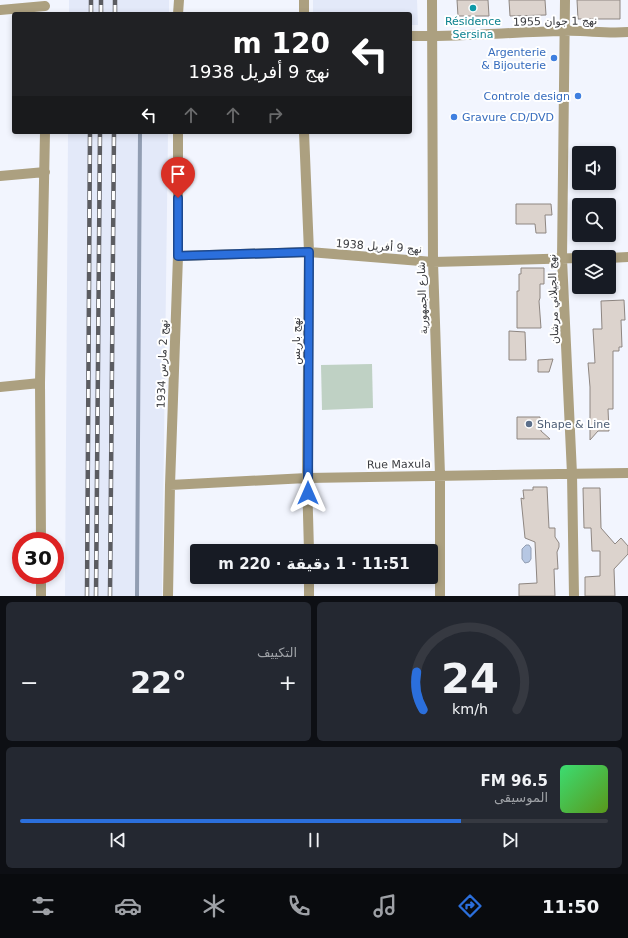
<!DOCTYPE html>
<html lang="ar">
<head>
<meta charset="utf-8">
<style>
  body { margin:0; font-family:"DejaVu Sans","Noto Sans Arabic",sans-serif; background:#242831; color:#f1f3f6; direction:rtl; height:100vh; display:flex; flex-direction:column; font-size:15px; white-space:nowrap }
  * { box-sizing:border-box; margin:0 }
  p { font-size:13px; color:#9ea1a6 }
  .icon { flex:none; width:22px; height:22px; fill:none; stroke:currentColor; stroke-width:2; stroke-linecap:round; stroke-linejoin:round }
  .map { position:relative; height:596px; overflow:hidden; direction:ltr }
  .sheet { display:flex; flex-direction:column; gap:6px; padding:6px; background:#0d0f14; flex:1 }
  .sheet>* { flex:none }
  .banner { position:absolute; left:12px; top:12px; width:400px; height:122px; border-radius:4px; box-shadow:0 2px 6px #0003; direction:rtl; background:#202124; color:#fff; overflow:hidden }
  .controls { position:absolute; left:572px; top:146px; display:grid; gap:8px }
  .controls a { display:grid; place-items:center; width:44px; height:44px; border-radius:4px; background:#171b24; box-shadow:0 2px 6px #0003; font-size:20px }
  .speed { position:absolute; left:12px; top:532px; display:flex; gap:8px; font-size:20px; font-weight:700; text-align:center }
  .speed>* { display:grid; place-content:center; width:52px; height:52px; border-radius:50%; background:#171b24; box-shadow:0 2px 6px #0003; line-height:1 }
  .speed .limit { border:6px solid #d22; background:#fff; color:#111 }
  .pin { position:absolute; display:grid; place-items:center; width:34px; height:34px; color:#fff; margin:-41px -17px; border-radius:50% 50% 50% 0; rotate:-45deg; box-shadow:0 0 4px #0007 }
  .pin .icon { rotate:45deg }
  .me { position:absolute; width:44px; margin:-22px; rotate:0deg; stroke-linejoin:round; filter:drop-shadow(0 0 3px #0008) }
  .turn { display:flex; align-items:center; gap:14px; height:84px; padding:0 16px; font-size:18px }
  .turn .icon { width:52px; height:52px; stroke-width:2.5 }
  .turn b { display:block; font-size:28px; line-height:34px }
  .lanes { display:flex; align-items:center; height:38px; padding:0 16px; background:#0003; justify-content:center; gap:20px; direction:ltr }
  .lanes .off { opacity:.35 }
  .big { font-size:30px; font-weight:600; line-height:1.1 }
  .sheet .widget { flex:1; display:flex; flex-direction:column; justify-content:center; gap:6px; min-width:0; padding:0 14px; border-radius:6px; background:#242831 }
  .sheet .dial { align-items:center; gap:0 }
  .dial svg { height:104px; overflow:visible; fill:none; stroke:#363941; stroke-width:7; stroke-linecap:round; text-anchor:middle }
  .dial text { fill:#f1f3f6; stroke:none }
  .song { display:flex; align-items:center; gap:12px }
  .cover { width:48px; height:48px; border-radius:6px; background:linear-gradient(135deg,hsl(140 70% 55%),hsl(90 70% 35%)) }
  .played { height:4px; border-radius:2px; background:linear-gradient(90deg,#2b6fdc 75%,#363941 75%) }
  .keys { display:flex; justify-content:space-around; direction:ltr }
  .heat { display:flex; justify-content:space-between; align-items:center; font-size:22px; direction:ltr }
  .sheet .tiles { flex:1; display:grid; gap:6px; grid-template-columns:1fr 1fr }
  .widget:last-child { grid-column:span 2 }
  .trip { position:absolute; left:190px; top:544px; width:248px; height:40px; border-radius:4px; background:#171b24; box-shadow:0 2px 6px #0003; font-weight:600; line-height:40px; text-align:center; direction:rtl }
  .tab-bar { display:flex; height:64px; justify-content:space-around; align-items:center; background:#090b0e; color:#9ea1a6 }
  .tab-bar .icon { width:28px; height:28px }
  .tab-bar .selected { color:#2b6fdc }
  .tab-bar b { font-size:18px; color:#f1f3f6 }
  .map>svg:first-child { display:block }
  .built { fill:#e3e9f9 }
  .green { fill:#bfd1c4 }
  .water { fill:#b6c7e3; stroke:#919db2 }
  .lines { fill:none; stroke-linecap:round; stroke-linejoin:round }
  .stream { stroke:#919db2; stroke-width:4 }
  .building { fill:#dcd3cd; stroke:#8e8681 }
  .minor { stroke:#aca080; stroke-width:10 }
  .rail-casing { stroke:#5b5c61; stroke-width:4.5 }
  .rail { stroke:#fff; stroke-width:3; stroke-dasharray:9; stroke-linecap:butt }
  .route-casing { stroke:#1c488f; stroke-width:10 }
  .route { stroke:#2b6fdc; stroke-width:7 }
  .culture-dot { fill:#0f9aa8; stroke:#fff; stroke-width:1.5 }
  .shop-dot { fill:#3f7fe0; stroke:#fff; stroke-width:1.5 }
  .service-dot { fill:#5c6f8a; stroke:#fff; stroke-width:1.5 }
  .labels { text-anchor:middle; stroke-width:4; stroke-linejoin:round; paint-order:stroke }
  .culture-label { font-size:11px; fill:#0d838f; stroke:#fff }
  .street-label { font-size:11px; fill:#3b3c40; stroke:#fff }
  .shop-label { font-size:11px; fill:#366cbe; stroke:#fff; text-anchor:end }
  .service-label { font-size:11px; fill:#4e5e75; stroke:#fff; text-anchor:start }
</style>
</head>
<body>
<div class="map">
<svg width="628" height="596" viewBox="0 0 628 596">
  <rect width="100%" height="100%" fill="#f2f5fe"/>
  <path class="built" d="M69 0H169V14H69Z
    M313 0H417L418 25H410V14H313Z
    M68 132H168L162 596H65Z"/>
  <path class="green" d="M372 364 373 408 322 410 321 365Z"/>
  <path class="water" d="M526 545H529L531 548V559L529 562 525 563 522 559V549Z"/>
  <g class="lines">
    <path class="stream" d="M137 596 140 132"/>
  </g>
  <path class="building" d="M457 0H488L489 16H458Z
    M509 0H545L546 15 510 16Z
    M577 0H620V19H578Z
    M516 204H551L552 215H545L546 233H536L535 224H516Z
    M521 268H544V284H540V298L539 301 541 328H517V291H519V274H521Z
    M624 300 625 320H621L622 347H619V351H613V409H608L609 431H598L590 440V387L588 363H595L593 329H602L601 301Z
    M509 331 525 332 526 360H509Z
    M553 359 549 372H538V360Z
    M517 417H540L541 431 550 439H517Z
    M533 487H547L549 528H555V537L559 543V547L557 552 558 569H554L555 596H519V584L537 583 535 542 525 538 521 498 524 499 523 490H533Z
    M583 488H600L601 528 615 544 621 538 628 546V554L614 569 615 596H585V577L600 576V551H592L591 528H584Z"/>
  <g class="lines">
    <path class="minor" d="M304 0V14
      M432 0 433 262 440 475V596
      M565 0 562 259 572 474 574 596
      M0 10 45 6
      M178 14 179 0
      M410 36C461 37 512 32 564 31 585 30 606 34 628 32
      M304 132 309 252 307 478 309 551
      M0 176 45 172
      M178 256 309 252 433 262 579 258
      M609 258 628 257
      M0 387 40 383
      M170 485 307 478 628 473
      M41 541 40 383 45 132
      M309 577V596
      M41 596V575
      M168 596 170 485 178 256V132"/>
    <g class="rail-casing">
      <path id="rail" d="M91 14V0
        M101 14V0
        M115 14V0
        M87 596 90 132
        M96 596 100 132
        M110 596 114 132"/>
    </g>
    <use href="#rail" class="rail"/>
  </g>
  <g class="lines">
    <g class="route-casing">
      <path id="route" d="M178 198V256L309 252 308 493"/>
    </g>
    <use href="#route" class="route"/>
  </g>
  <circle class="culture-dot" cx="473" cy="8" r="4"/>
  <g class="shop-dot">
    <circle cx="554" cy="58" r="4"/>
    <circle cx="578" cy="96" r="4"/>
    <circle cx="454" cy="117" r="4"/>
  </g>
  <circle class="service-dot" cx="529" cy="424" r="4"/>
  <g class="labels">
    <g class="culture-label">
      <text x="473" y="25">Résidence<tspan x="473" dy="13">Sersina</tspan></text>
    </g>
    <g class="street-label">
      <text transform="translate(555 21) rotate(-1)" y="4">نهج 1 جوان 1955</text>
      <text transform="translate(379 246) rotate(4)" y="4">نهج 9 أفريل 1938</text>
      <text transform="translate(422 298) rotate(-92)" y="4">شارع الجمهورية</text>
      <text transform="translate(553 299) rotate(-92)" y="4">نهج الجيلاني مرشان</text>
      <text transform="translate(296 341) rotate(-90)" y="4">نهج باريس</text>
      <text transform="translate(162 364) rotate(-88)" y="4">نهج 2 مارس 1934</text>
      <text transform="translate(399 464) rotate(-1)" y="4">Rue Maxula</text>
    </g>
    <g class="shop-label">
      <text x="546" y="56">Argenterie<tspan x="546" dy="13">&amp; Bijouterie</tspan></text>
      <text x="570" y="100">Controle design</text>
      <text x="462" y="121" text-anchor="start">Gravure CD/DVD</text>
    </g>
    <g class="service-label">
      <text x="537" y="428">Shape &amp; Line</text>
    </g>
  </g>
</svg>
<div class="controls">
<a><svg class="icon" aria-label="sound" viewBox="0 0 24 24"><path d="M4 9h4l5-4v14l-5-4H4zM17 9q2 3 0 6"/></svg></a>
<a><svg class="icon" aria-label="search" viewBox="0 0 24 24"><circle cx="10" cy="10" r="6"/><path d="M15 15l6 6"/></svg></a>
<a><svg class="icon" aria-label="layers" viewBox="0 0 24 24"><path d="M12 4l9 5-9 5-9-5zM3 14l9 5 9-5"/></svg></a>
</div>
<div class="speed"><div class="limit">30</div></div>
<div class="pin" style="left:178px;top:198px;background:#d93025"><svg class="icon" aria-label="arrive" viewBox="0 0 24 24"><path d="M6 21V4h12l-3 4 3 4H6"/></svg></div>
<svg class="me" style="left:308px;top:493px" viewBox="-20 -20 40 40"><path d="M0-17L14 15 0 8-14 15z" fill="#2b6fdc" stroke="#fff" stroke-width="4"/></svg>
<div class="trip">11:51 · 1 دقيقة · 220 m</div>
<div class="banner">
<div class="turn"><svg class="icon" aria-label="left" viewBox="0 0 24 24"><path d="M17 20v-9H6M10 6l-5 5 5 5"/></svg><div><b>120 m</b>نهج 9 أفريل 1938</div></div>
<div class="lanes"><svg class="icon" aria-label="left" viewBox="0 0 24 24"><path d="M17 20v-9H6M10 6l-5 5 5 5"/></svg><svg class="icon off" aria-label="ahead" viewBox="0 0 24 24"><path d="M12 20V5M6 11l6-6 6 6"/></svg><svg class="icon off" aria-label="ahead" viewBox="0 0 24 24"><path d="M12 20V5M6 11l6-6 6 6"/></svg><svg class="icon off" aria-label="right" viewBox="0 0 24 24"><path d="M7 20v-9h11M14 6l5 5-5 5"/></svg></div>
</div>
</div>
<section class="sheet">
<div class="tiles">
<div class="widget dial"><svg viewBox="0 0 100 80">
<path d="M14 69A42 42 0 1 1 86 69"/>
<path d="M14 69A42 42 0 0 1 9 40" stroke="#2b6fdc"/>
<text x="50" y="56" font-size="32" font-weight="700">24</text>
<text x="50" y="72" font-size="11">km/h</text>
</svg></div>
<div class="widget"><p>التكييف</p>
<div class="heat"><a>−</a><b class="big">22°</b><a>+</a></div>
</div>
<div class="widget">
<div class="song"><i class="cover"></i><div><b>96.5 FM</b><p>الموسيقى</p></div></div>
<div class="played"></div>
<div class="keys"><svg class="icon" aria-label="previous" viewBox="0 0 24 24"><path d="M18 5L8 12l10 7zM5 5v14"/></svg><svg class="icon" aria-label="pause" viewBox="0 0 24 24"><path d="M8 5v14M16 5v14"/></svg><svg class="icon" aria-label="next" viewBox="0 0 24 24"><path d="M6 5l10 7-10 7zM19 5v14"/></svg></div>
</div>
</div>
</section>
<nav class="tab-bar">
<b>11:50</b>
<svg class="icon selected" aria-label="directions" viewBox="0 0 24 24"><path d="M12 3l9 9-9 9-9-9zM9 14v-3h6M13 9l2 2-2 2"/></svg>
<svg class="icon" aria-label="music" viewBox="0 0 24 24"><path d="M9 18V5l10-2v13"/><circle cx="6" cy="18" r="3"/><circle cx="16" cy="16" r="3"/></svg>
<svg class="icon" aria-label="phone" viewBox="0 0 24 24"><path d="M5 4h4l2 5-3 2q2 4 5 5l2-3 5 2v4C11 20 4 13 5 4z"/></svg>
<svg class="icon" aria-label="climate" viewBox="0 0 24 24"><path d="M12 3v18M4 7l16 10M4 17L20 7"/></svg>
<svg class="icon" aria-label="car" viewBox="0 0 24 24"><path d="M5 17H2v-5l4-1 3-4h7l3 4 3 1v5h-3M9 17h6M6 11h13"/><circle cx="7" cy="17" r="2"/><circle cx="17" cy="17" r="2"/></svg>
<svg class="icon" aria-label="filters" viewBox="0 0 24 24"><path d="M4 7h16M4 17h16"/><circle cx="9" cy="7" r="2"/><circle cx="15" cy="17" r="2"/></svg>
</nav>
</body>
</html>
